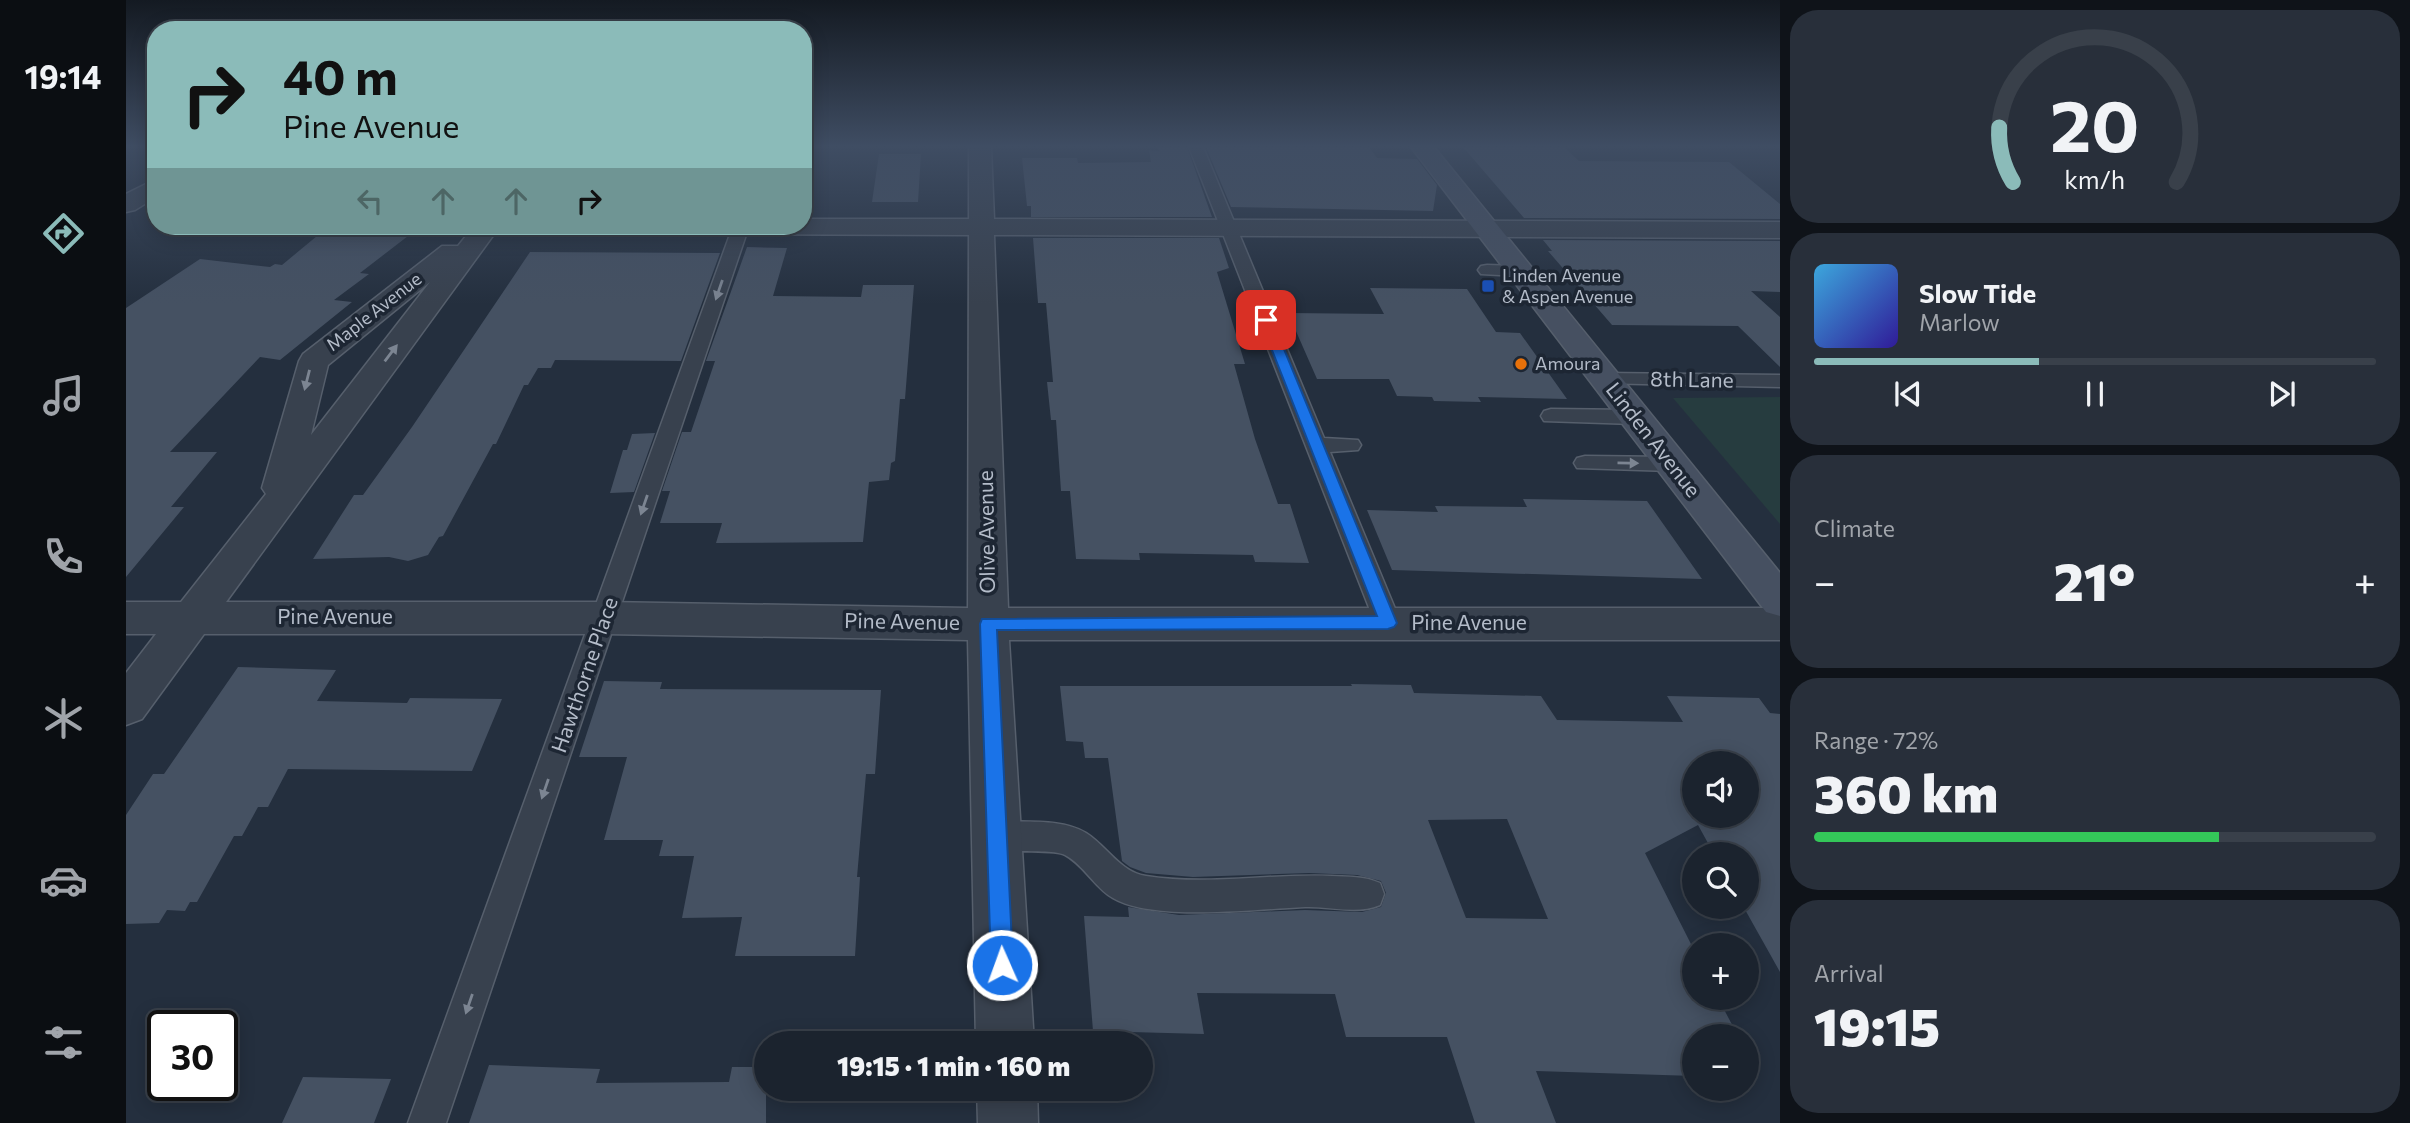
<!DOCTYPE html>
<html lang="en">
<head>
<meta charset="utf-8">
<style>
  body { margin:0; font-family:Commissioner,sans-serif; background:#282f3a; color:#f1f3f6; height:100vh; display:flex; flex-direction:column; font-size:26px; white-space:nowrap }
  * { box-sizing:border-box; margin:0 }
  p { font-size:23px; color:#a0a4aa }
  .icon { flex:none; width:38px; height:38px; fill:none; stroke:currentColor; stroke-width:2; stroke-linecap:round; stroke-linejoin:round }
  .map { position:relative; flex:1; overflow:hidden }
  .panel { display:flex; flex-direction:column; gap:10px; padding:10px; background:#0f1319; width:630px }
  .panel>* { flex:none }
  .top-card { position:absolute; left:21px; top:21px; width:665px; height:214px; border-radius:28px; box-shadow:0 4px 18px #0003,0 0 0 2px #39404a; background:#8bbbb9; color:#111; overflow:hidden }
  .fabs { position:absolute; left:1556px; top:751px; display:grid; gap:14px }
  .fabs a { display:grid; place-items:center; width:77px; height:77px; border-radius:50%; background:#1b232e; box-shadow:0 4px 18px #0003,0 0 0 2px #39404a; font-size:35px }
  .speed { position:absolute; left:21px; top:1010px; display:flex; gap:14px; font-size:35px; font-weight:700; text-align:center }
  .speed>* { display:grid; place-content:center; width:91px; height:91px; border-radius:50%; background:#1b232e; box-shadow:0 4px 18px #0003,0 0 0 2px #39404a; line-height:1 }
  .speed .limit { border:4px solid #111; border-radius:10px; background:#fff; color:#111 }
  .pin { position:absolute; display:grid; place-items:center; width:60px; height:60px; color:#fff; margin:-30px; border-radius:14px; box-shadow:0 4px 10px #0006 }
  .me { position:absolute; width:77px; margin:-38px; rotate:358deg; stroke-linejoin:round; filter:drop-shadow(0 0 5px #0008) }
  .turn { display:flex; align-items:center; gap:24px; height:147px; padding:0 21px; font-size:32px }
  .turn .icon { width:91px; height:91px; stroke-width:2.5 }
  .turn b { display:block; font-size:49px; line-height:60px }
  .lanes { display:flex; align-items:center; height:66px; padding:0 21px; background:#0003; justify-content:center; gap:35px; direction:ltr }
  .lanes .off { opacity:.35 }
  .big { font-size:52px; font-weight:800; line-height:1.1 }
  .panel .tile { flex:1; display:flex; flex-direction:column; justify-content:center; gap:10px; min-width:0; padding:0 24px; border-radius:28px; background:#282f3a }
  .panel .dial { align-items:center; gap:0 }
  .dial svg { height:182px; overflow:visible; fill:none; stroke:#39404a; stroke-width:7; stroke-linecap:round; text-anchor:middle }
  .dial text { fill:#f1f3f6; stroke:none }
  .song { display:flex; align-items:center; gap:21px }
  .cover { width:84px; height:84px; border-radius:10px; background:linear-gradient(135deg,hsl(200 70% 55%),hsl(250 70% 35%)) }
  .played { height:7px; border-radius:4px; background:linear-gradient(90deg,#8bbbb9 40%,#39404a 40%) }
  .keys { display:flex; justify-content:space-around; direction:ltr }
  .heat { display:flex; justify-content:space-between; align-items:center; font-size:38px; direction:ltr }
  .charge { height:10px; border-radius:5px; background:linear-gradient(90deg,#34c759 72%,#39404a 0) }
  .trip { position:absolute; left:628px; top:1031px; width:399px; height:70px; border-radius:35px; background:#1b232e; box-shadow:0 4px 18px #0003,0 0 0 2px #39404a; font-weight:800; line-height:70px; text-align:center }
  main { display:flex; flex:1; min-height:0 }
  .tab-bar { display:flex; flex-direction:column; width:126px; justify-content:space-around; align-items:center; background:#0b0e12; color:#a0a4aa }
  .tab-bar .icon { width:49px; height:49px }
  .tab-bar .on { color:#8bbbb9 }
  .tab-bar b { font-size:32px; color:#f1f3f6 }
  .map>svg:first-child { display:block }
  .green { fill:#263c3f }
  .building { fill:#455162; fill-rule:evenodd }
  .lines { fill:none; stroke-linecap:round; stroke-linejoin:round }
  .lane-casing { stroke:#565f6c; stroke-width:3 }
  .street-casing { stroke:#565f6c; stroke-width:3 }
  .secondary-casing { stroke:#565f6c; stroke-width:3 }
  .lane { fill:#38414e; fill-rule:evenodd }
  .street { fill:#38414e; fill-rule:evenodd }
  .secondary { fill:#465061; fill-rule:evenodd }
  .oneway { fill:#7c8592 }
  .route { fill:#1a73e8; stroke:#114b97; stroke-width:2 }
  .transit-dot { fill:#1a4fb4; stroke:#1d2633; stroke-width:2.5 }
  .food-dot { fill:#e8710a; stroke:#1d2633; stroke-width:2.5 }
  .labels { text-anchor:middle; stroke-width:7; stroke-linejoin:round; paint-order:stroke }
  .far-poi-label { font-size:18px; fill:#b4bcc9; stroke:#1d2633; text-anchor:start }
  .far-street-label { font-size:18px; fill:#b4bcc9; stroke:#1d2633 }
  .street-label { font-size:21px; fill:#b4bcc9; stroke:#1d2633 }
</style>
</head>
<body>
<main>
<nav class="tab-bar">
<b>19:14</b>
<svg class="icon on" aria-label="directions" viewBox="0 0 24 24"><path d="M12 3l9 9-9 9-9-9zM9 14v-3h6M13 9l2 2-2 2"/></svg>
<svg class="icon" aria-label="music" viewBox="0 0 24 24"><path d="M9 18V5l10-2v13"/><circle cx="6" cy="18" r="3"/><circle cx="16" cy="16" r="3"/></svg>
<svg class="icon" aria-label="phone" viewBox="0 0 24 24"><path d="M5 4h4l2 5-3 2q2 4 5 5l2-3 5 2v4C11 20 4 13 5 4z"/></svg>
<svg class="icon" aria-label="climate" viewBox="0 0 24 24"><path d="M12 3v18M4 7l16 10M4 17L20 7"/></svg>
<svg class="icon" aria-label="car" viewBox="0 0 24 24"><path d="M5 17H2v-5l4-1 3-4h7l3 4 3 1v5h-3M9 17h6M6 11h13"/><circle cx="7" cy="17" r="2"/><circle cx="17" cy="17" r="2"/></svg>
<svg class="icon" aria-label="filters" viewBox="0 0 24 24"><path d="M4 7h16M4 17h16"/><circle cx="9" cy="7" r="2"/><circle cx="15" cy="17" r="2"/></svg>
</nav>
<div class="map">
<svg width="1654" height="1123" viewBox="0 0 1654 1123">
  <rect width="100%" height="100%" fill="#242f3e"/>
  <path class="green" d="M1654 397V524L1547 398Z"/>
  <path class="building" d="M1032 147H1061L1086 217H905V206H901L896 158H951L952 163 1025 162 1023 150 1033 151Z
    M1080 147H1243L1251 158 1291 159 1311 185 1307 211 1105 207Z
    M1337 147H1438L1453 161 1603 162 1654 204V219L1398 218Z
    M753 154H795L792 202H746Z
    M203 226H295L234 273 243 274 208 300 226 302 154 360 134 357 44 452H91L45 507H58L0 577V308L74 259 144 267 149 264 156 265Z
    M907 238H1093L1103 268 1091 272 1119 364H1108L1129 439 1152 504H1164L1183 563 1129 562 1127 555 1013 553 1014 560 950 559 944 491H935L930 420H925L921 382H927L920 303H912Z
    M1417 240 1654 241V292L1625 291 1654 317V367L1612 326 1486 325 1422 251H1426Z
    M621 247 661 248 647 296 735 297 737 285H788L779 399H774L769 461 765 463 763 480 743 482 737 542 590 543 596 523H534L544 491H536L556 432H565L589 361H580Z
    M404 252 594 253 555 361 429 360 425 368H412L402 385H398L370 444H367L317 536 313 537 302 555 282 561 263 557 187 559 228 495H237L286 427Z
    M1244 288 1341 289 1370 332 1394 333 1441 399 1352 397 1355 402 1308 401 1306 397 1271 396 1263 379H1191L1162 313 1258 314Z
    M529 433 508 492 484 493 497 450H501L506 434Z
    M1397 499 1521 501 1576 579 1266 570 1241 510 1312 512 1309 506 1401 507Z
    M112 667 210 670 191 701 281 703 284 698 376 699 346 771 162 769 142 807H132L116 836H108L71 902H64L59 911 41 910 33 923 0 924V815L27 774H38Z
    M478 681 536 682 534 689 755 690 749 774H740L731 877H734L729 956H609L616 917 556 918 568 856H533L537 840H478L501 757H453Z
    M1225 684 1285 685 1288 693 1415 696 1431 720 1557 722 1541 696 1633 698 1644 713 1654 714V972L1617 906H1620V854H1588L1572 825 1519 853 1568 950V998H1592L1612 1036H1568V1076L1410 1071 1430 1123H1349L1321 1037H1220L1209 994 1071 993 1078 1034 967 1031 958 916 1003 917 1002 907 1053 915 1179 910 1236 912 1255 907 1260 893 1255 881 1231 875 1183 873 1067 877 1020 873 1004 867 996 861 982 758H959L957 742 940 741 934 686H1226ZM1568 763H1620V816H1568ZM1381 819 1422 919 1340 918 1302 820Z
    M363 1065 474 1069 470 1083 603 1082 606 1067H640V1123H343Z
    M177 1077 265 1079 248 1123H156Z"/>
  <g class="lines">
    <g class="lane-casing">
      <path id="lane" d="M1063 147H1077L1198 438 1232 440 1235 445 1232 450 1204 452 1275 623 1271 630 1262 633 1253 630 1249 623Z
        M607 226H623L320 1123H282Z
        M1361 265 1392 266 1401 271 1392 276 1355 274 1352 270 1355 266Z
        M1478 373 1654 375V387L1471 383 1468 379 1471 375Z
        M1425 409 1508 410 1515 412 1518 417 1515 422 1508 424 1418 421 1415 416 1418 411Z
        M1459 456 1545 457 1553 459 1556 464 1553 469 1545 471 1451 468 1448 463 1451 458Z
        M871 821C899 823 935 818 960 833 981 846 994 872 1020 876 1082 886 1144 873 1206 876 1223 877 1238 876 1254 883L1258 894 1254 905C1231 915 1204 906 1179 907 1132 909 1027 922 987 898 969 888 958 865 939 855 927 848 881 855 860 846L855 836 860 826Z"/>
    </g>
    <g class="street-casing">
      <path id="street" d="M843 147H865L868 219 1654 222V238L868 235 882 608H1654V640H883L908 1043H850L842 640 479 634H78L16 719 0 725V673L30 634H0V602H55L140 494 136 488 173 361 177 354 316 246H332L348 226H374L100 602H479L842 608 843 235 558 234 549 231 545 226H677V219H843ZM304 282 185 435 202 365Z
        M30 179V197L9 210 0 212V194Z
        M851 1088H911L912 1123H852Z"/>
    </g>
    <g class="secondary-casing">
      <path id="secondary" d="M1285 147H1308L1654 573V616L1640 612Z"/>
    </g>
    <use href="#lane" class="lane"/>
    <use href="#street" class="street"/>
    <use href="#secondary" class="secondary"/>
  </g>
  <defs><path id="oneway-solid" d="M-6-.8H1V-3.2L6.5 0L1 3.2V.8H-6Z" transform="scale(1.75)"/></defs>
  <g class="oneway">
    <use href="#oneway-solid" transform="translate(593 290) rotate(109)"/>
    <use href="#oneway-solid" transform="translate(265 353) rotate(-53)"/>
    <use href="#oneway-solid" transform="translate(181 380) rotate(104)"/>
    <use href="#oneway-solid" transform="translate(1502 463) rotate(1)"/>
    <use href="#oneway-solid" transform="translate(518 505) rotate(109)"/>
    <use href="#oneway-solid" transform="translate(419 789) rotate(109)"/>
    <use href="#oneway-solid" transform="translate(343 1004) rotate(109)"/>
  </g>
  <linearGradient id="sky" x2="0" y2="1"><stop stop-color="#141a22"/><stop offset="0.48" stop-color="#3f4d63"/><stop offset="1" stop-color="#3f4d63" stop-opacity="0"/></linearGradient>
  <rect width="1654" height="304" fill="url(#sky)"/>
  <path class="route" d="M1140 317 1146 320 1271 623 1268 627 1262 629 871 630 887 965 884 973 876 977 868 973 865 965 854 624 856 619 1251 616 1134 320Z"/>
  <rect class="transit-dot" x="1355" y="279" width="14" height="14" rx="3.5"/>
  <circle class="food-dot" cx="1395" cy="364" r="7"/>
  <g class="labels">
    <g class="far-poi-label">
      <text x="1376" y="282">Linden Avenue<tspan x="1376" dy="21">&amp; Aspen Avenue</tspan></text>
      <text x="1409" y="370">Amoura</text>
    </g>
    <g class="far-street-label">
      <text transform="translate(248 312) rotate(-38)" y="6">Maple Avenue</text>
    </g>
    <g class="street-label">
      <text transform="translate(1566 380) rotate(1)" y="7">8th Lane</text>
      <text transform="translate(1527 440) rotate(52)" y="7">Linden Avenue</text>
      <text transform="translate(861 532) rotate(-91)" y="7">Olive Avenue</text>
      <text x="209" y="624">Pine Avenue</text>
      <text transform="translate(776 622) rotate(1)" y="7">Pine Avenue</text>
      <text x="1343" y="630">Pine Avenue</text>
      <text transform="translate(459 675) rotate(-71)" y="7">Hawthorne Place</text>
    </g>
  </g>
</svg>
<div class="fabs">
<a><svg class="icon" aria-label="sound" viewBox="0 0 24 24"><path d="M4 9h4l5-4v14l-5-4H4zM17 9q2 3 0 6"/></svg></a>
<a><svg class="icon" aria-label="search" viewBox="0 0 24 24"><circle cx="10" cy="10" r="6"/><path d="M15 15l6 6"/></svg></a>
<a>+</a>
<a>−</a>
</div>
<div class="speed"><div class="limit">30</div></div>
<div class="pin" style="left:1140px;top:320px;background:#d93025"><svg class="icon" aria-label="arrive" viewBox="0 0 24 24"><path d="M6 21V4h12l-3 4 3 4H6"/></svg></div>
<svg class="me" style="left:876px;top:965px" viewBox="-20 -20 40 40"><circle r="17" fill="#1a73e8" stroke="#fff" stroke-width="3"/><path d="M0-11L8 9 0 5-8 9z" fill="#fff"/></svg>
<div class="trip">19:15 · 1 min · 160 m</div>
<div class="top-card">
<div class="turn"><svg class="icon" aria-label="right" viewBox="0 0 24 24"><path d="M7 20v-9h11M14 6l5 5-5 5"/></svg><div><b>40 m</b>Pine Avenue</div></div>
<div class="lanes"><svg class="icon off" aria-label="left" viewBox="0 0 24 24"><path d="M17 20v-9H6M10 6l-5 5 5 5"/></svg><svg class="icon off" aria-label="ahead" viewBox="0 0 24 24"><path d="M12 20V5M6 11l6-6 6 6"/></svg><svg class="icon off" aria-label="ahead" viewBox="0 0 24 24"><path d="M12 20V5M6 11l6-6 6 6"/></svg><svg class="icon" aria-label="right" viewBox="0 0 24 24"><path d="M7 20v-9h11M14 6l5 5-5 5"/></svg></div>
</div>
</div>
<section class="panel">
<div class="tile dial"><svg viewBox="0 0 100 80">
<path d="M14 69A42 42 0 1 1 86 69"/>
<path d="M14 69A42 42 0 0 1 8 45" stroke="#8bbbb9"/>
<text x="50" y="56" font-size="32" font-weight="700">20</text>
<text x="50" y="72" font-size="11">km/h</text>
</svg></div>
<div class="tile">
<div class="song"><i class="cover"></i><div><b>Slow Tide</b><p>Marlow</p></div></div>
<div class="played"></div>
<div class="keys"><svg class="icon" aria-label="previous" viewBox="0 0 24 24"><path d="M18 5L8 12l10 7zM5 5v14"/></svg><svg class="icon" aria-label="pause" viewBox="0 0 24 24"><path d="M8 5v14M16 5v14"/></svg><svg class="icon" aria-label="next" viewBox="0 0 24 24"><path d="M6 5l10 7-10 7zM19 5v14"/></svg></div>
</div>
<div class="tile"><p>Climate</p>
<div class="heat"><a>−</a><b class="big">21°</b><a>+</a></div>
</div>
<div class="tile"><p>Range · 72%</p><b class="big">360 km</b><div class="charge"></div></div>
<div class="tile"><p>Arrival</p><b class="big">19:15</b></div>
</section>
</main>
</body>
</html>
